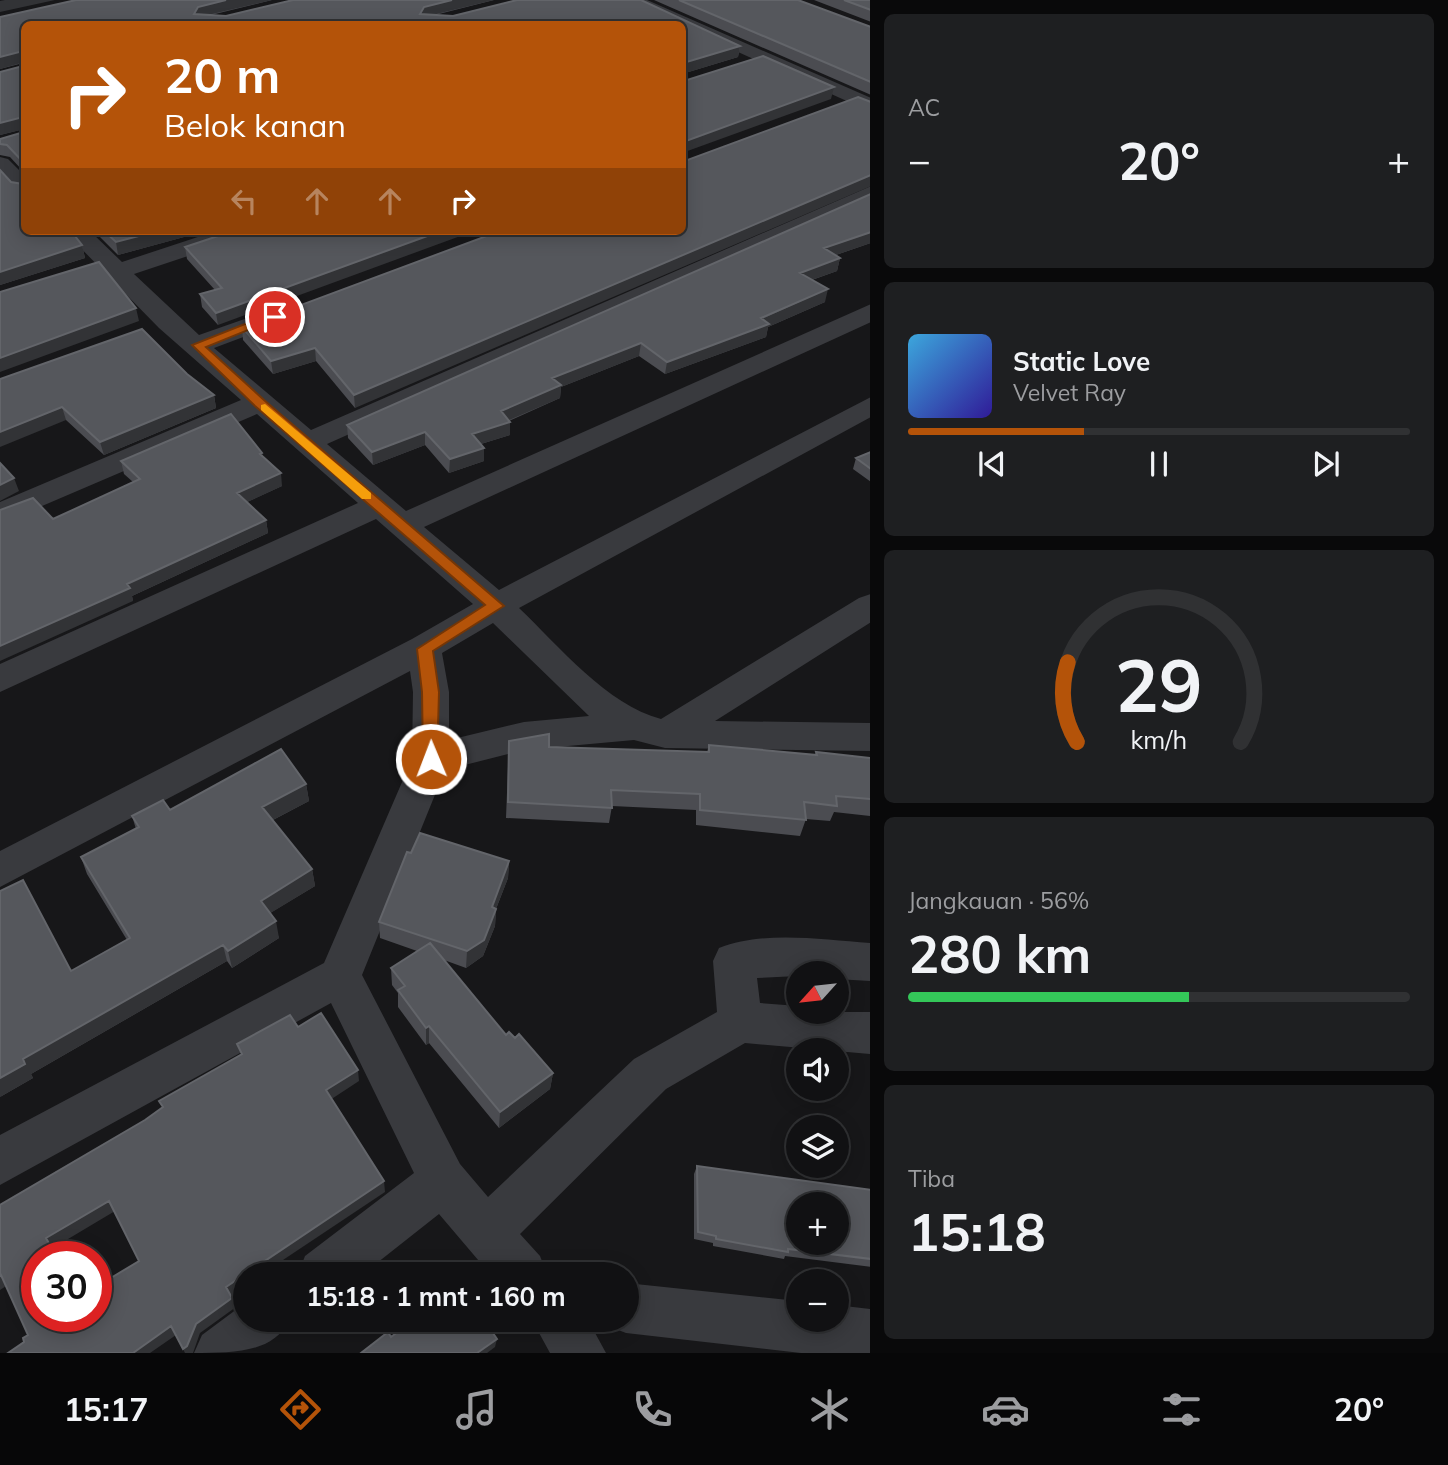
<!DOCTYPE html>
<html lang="id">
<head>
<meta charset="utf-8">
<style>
  body { margin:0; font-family:Mulish,sans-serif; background:#1e1f21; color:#f1f3f6; height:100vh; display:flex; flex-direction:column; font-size:26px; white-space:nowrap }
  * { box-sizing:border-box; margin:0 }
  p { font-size:23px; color:#9c9da0 }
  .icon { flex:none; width:38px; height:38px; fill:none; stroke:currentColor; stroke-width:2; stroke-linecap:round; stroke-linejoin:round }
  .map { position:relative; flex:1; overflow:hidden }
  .drawer { display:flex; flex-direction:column; gap:14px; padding:14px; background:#09090a; width:578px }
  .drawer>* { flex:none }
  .hud { position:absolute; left:21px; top:21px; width:665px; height:214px; border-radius:10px; box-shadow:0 4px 18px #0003,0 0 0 2px #303133; background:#b45309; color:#fff; overflow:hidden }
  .needle { width:46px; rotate:243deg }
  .controls { position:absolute; left:786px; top:961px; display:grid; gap:14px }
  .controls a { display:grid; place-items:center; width:63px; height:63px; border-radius:50%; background:#111113; box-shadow:0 4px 18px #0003,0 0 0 2px #303133; font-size:35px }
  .speed { position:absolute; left:21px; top:1241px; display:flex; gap:14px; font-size:35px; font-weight:700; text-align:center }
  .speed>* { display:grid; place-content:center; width:91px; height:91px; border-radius:50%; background:#111113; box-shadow:0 4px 18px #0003,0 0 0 2px #303133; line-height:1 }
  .speed .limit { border:10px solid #d22; background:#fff; color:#111 }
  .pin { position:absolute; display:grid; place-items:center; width:60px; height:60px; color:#fff; margin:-30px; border:4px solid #fff; border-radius:50%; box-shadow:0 2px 7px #0007 }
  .me { position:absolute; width:77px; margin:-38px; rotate:359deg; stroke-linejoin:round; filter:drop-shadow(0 0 5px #0008) }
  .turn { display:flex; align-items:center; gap:24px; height:147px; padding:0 28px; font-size:32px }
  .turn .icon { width:91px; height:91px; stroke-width:2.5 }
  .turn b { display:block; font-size:49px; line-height:60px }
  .lanes { display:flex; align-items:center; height:66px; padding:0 28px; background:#0003; justify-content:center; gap:35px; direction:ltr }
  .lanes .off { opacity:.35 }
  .big { font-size:52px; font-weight:700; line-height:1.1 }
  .drawer .tile { flex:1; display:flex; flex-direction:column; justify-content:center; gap:10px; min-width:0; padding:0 24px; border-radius:10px; background:#1e1f21 }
  .drawer .dial { align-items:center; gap:0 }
  .dial svg { height:182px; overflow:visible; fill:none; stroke:#303133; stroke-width:7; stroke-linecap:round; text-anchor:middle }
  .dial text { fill:#f1f3f6; stroke:none }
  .song { display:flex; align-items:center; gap:21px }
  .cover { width:84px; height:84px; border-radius:10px; background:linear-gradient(135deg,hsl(200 70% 55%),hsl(250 70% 35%)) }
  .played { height:7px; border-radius:4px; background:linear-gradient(90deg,#b45309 35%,#303133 35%) }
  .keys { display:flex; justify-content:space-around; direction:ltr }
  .heat { display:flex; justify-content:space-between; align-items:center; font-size:38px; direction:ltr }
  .charge { height:10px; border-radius:5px; background:linear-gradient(90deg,#34c759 56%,#303133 0) }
  .trip { position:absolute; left:233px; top:1262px; width:406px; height:70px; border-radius:35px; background:#111113; box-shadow:0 4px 18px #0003,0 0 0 2px #303133; font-weight:700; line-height:70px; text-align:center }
  .menu { display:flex; height:112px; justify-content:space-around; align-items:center; background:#070708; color:#9c9da0 }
  .menu .icon { width:49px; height:49px }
  .menu .current { color:#b45309 }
  .menu b { font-size:32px; color:#f1f3f6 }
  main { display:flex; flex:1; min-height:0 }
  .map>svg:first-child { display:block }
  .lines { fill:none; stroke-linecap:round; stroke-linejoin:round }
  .street { fill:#393a3e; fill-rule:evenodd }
  .wall { fill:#4b4c51 }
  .shaded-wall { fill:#323336 }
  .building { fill:#55575c; stroke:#63656a; stroke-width:2; fill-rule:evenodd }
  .route { fill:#b45309; stroke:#753606; stroke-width:2 }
  .slow { fill:#f59e0b }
</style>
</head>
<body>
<main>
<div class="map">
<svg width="871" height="1353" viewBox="0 0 871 1353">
  <rect width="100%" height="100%" fill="#171719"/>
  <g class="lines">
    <path class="street" d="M623 0H647L871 98V112Z
      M0 157 8 159 24 175V194L16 192 0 176Z
      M871 186V202L327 444 406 511 871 304V322L424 527 499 590 871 397V417L519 608C559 646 607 705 661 719L859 598 871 594V622L715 721 871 723V751L665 748 634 740 524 750 445 770 362 975 460 1164 488 1197 634 1059 717 1012 713 961 719 948C765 930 822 940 871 943V981L836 979V973H798V976L757 978 760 1003 798 1006V1012H871V1054L745 1043 666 1089 520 1234 540 1256 547 1274H490L439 1214 363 1274H298L305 1256 414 1173 331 1003 0 1185V1135L324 963 412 759 413 692 410 671 0 887V851L412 639 473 604 376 519 0 692V664L358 503 257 414 0 524V502L241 400 159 328 64 231H90L122 262 216 231H252L248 236 134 274 199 335 279 307H297L301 312 297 317 214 348 311 430ZM493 623 589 716 524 722 449 740V692L442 653Z
      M626 1283 798 1301V1320H836V1305L871 1309V1353H801L626 1333 608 1326 605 1320H626Z
      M245 1303V1320H289C274 1353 233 1353 194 1353L202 1335Z
      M532 1320H588L606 1353H550Z"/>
  </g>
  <path class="wall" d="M76 0H272L211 15 226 16 293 0H494L435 15 453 16 517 0H641L740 46 738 57 682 74V24H24V231H71L82 245 85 258 0 285V170L11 182 23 184V171L10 157 0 155V139L24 132V129L0 135V72L23 66V63L0 69V17Z
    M654 0H798L871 27V95Z
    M814 0H871V22Z
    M871 194V243L836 255 840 258 837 271 812 280 825 302 768 327 766 337 665 374 639 356 561 387 560 398 509 421 510 422V435L481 444 484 461 449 473 425 445 373 465 348 438 347 425Z
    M94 231H206L118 255Z
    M233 231 218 325 202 307 200 294 215 290 187 259 185 247Z
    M500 231 355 408 316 361 273 374 243 340 242 327Z
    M187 374 214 395 216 408 104 455 66 420 0 379Z
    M871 452V482L853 469 856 458Z
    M262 453 263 457 282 486 247 502 266 520 268 533 132 596 133 601 53 519 133 482 124 474 121 461Z
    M509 741 549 747 707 752 709 745 815 755 816 752 871 758V816L834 812 830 821 806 819 800 836 696 825V810L612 806 609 823 506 818Z
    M306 784 309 801 273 820 312 869 315 886 270 913 279 938 232 968 227 961 31 1074 33 1078 0 1097 71 971 127 940 87 874 81 857 136 829 132 816 170 810Z
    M411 853 509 861 508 878 496 909 495 926 483 956 466 968 444 960 506 1035 553 1073 550 1089 499 1128 429 1043 426 1045 398 1007V993L392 985 391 968 417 951 380 938 379 922Z
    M697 1166 871 1190V1267L785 1256 784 1259 713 1246V1243L694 1239V1174Z"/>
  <path class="shaded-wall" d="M5 0H55L0 12V1Z
    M226 0H272L199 17 194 14 198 7Z
    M452 0H494L424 17 420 14 424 7Z
    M740 46 738 57 682 74 683 63Z
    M23 51 24 62 0 69V57Z
    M834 87 831 99 682 153 683 142Z
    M23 117 24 129 0 135V123Z
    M871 175V186L355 408 354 395Z
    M158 231H206L118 255 116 242Z
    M441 231H474L218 325 216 313Z
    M871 232V243L821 260 824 248Z
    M82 245 85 258 0 285V272Z
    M840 258 837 271 797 285 800 273Z
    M828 289 825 302 768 327 766 337 665 374 667 362Z
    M136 308 139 321 0 372V358Z
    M641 343 639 356 561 387 560 398 500 424 501 411 552 378Z
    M315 348 316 361 273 374 271 361Z
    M214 395 216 408 104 455 100 442Z
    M62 407 66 420 0 447V432Z
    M510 422V435L471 447 472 434Z
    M425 432V445L373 465 372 452Z
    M484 448V461L449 473 450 459Z
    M281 473 282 486 239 506 237 493Z
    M14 478 19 491 0 501V485Z
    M266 520 268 533 132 596 133 601 0 661V646L127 584Z
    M306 784 309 801 265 824 262 807Z
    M509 861 508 878 490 924 492 907Z
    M312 869 315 886 264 917 261 901Z
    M496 909 495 926 483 956 466 968 467 951Z
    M276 921 279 938 232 968 228 951Z
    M223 945 227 961 31 1074 33 1078 0 1097V1078L23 1059Z
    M429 1026V1043L426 1045V1028Z
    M358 1070 359 1081 327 1102 326 1090Z
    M553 1073 550 1089 499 1128 500 1112Z
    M384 1181 385 1192 262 1274H245Z
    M109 1201 115 1211 53 1248 57 1256H56L46 1238Z
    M245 1274V1286L230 1296 226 1287Z
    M1 1275 9 1284 0 1290V1276Z
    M232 1298 236 1307 200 1333 193 1353H185L183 1349 196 1324Z
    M171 1326 176 1335 150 1353H133Z
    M497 1339 495 1347 487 1353H477Z"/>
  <path class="building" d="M76 0H226L198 7 194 14 226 16 293 0H452L424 7 420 14 453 16 517 0H641L740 46 683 63 682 66V24H24V231H71L82 245 0 272V170L11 182 23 184 24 163 7 145 0 144V139L24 132 23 117 0 123V72L23 66V51L0 57V17Z
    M679 0H798L871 27V82Z
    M844 0H871V10Z
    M763 56 834 87 683 142 682 145V80L684 81Z
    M858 97 871 102V175L354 395 315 348 271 361 242 327 500 231H682V159L685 161Z
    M871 194V232L824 248 840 258 800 273 828 289 761 318 769 324 667 362 641 343 552 378 561 385 501 411 510 422 472 434 484 448 450 459 425 432 372 452 347 425Z
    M104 231H158L116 242Z
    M233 231H441L216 313 200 294 222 288 185 247Z
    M99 262 136 308 0 358V292Z
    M142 329 187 374 214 395 100 442 62 407 0 432V379Z
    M231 414 262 453 260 454 281 473 237 493 266 520 127 584 130 588 0 646V510L33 498 53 519 140 479 121 461Z
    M871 452V469L856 458Z
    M0 463 14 478 0 485Z
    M549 734V747L709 752V745L817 755 816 752 871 758V799L836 796 837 806 804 802 806 820 700 810V794L611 790 612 808 508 802 509 741Z
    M281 749 306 784 262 807 312 869 261 901 276 921 228 951 223 945 23 1059 25 1064 0 1078V891L23 880 71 971 130 938 81 857 139 827 132 816 163 800 170 810Z
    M420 833 509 861 492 907 496 909 484 940 467 951 379 922 407 852 411 853Z
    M430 943 506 1035 509 1032 515 1038 519 1034 553 1073 500 1112 429 1026 426 1028 398 990 405 986 391 968Z
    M321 1013 358 1070 326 1090 384 1181 226 1287 232 1298 196 1324 187 1346 183 1349 171 1326 133 1353H8L24 1342 23 1338 28 1335 1 1275 0 1276V1205L145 1120 163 1107 159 1101 242 1054 237 1044 290 1015 298 1027ZM109 1201 139 1261 96 1287V1316H37V1256H56L46 1238Z
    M697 1166 871 1190V1259L788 1249V1252L716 1239V1236L698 1232ZM798 1204H836V1242H798Z
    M424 1320H484L497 1339 477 1353H361L388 1332 391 1337 408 1324 412 1329Z"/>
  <path class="route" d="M270 314 280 317 206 347 264 400 504 606 433 651 439 692 437 764H425L423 759 422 692 417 649 485 605 255 406 192 345Z"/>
  <path class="slow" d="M265 404 371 493V499H362L261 410V405Z"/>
</svg>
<div class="controls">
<a><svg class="needle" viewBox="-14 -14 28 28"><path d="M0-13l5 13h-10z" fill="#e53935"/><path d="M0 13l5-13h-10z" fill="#9c9da0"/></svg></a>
<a><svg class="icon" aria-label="sound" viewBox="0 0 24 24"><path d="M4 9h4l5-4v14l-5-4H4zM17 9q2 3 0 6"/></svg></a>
<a><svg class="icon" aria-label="layers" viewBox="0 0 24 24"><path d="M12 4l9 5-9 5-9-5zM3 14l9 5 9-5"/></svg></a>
<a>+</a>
<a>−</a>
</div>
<div class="speed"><div class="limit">30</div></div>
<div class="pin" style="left:275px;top:317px;background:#d93025"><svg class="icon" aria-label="arrive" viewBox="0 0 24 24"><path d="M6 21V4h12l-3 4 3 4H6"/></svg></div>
<svg class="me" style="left:431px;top:759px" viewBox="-20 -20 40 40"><circle r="17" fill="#b45309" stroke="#fff" stroke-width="3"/><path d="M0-11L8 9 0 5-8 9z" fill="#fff"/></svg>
<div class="trip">15:18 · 1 mnt · 160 m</div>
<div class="hud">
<div class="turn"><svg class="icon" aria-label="right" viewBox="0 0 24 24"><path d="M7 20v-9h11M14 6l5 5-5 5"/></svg><div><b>20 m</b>Belok kanan</div></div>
<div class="lanes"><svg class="icon off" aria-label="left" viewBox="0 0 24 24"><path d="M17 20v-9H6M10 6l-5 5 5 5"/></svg><svg class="icon off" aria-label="ahead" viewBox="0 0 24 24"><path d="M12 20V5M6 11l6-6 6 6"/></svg><svg class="icon off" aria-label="ahead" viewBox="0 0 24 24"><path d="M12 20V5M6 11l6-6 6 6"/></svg><svg class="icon" aria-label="right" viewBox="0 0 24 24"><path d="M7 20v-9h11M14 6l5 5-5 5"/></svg></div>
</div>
</div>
<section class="drawer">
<div class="tile"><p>AC</p>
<div class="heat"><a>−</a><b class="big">20°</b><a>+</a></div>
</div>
<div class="tile">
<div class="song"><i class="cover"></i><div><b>Static Love</b><p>Velvet Ray</p></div></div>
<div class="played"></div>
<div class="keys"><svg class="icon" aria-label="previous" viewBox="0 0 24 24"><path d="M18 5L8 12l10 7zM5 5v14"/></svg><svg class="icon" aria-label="pause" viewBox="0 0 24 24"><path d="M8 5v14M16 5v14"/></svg><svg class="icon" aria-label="next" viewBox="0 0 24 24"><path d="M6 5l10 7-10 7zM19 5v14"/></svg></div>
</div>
<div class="tile dial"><svg viewBox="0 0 100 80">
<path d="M14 69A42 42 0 1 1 86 69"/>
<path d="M14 69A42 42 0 0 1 10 34" stroke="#b45309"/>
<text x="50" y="56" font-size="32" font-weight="700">29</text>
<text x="50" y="72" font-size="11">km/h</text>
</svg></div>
<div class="tile"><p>Jangkauan · 56%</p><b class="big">280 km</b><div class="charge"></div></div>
<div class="tile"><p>Tiba</p><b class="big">15:18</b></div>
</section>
</main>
<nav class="menu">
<b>15:17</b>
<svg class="icon current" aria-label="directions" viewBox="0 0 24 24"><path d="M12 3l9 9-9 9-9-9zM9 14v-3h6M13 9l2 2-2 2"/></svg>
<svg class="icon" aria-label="music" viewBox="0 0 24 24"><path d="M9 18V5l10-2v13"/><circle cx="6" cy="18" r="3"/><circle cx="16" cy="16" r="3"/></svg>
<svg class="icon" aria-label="phone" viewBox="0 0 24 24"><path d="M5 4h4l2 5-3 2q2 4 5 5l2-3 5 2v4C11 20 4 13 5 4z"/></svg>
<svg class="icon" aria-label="climate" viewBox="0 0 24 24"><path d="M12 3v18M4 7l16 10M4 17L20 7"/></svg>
<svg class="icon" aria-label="car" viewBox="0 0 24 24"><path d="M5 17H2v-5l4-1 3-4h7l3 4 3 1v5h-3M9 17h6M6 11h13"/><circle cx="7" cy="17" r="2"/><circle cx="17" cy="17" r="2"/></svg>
<svg class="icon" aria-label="filters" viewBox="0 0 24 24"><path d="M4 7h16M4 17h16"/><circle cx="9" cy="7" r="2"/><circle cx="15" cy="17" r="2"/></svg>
<b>20°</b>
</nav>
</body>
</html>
